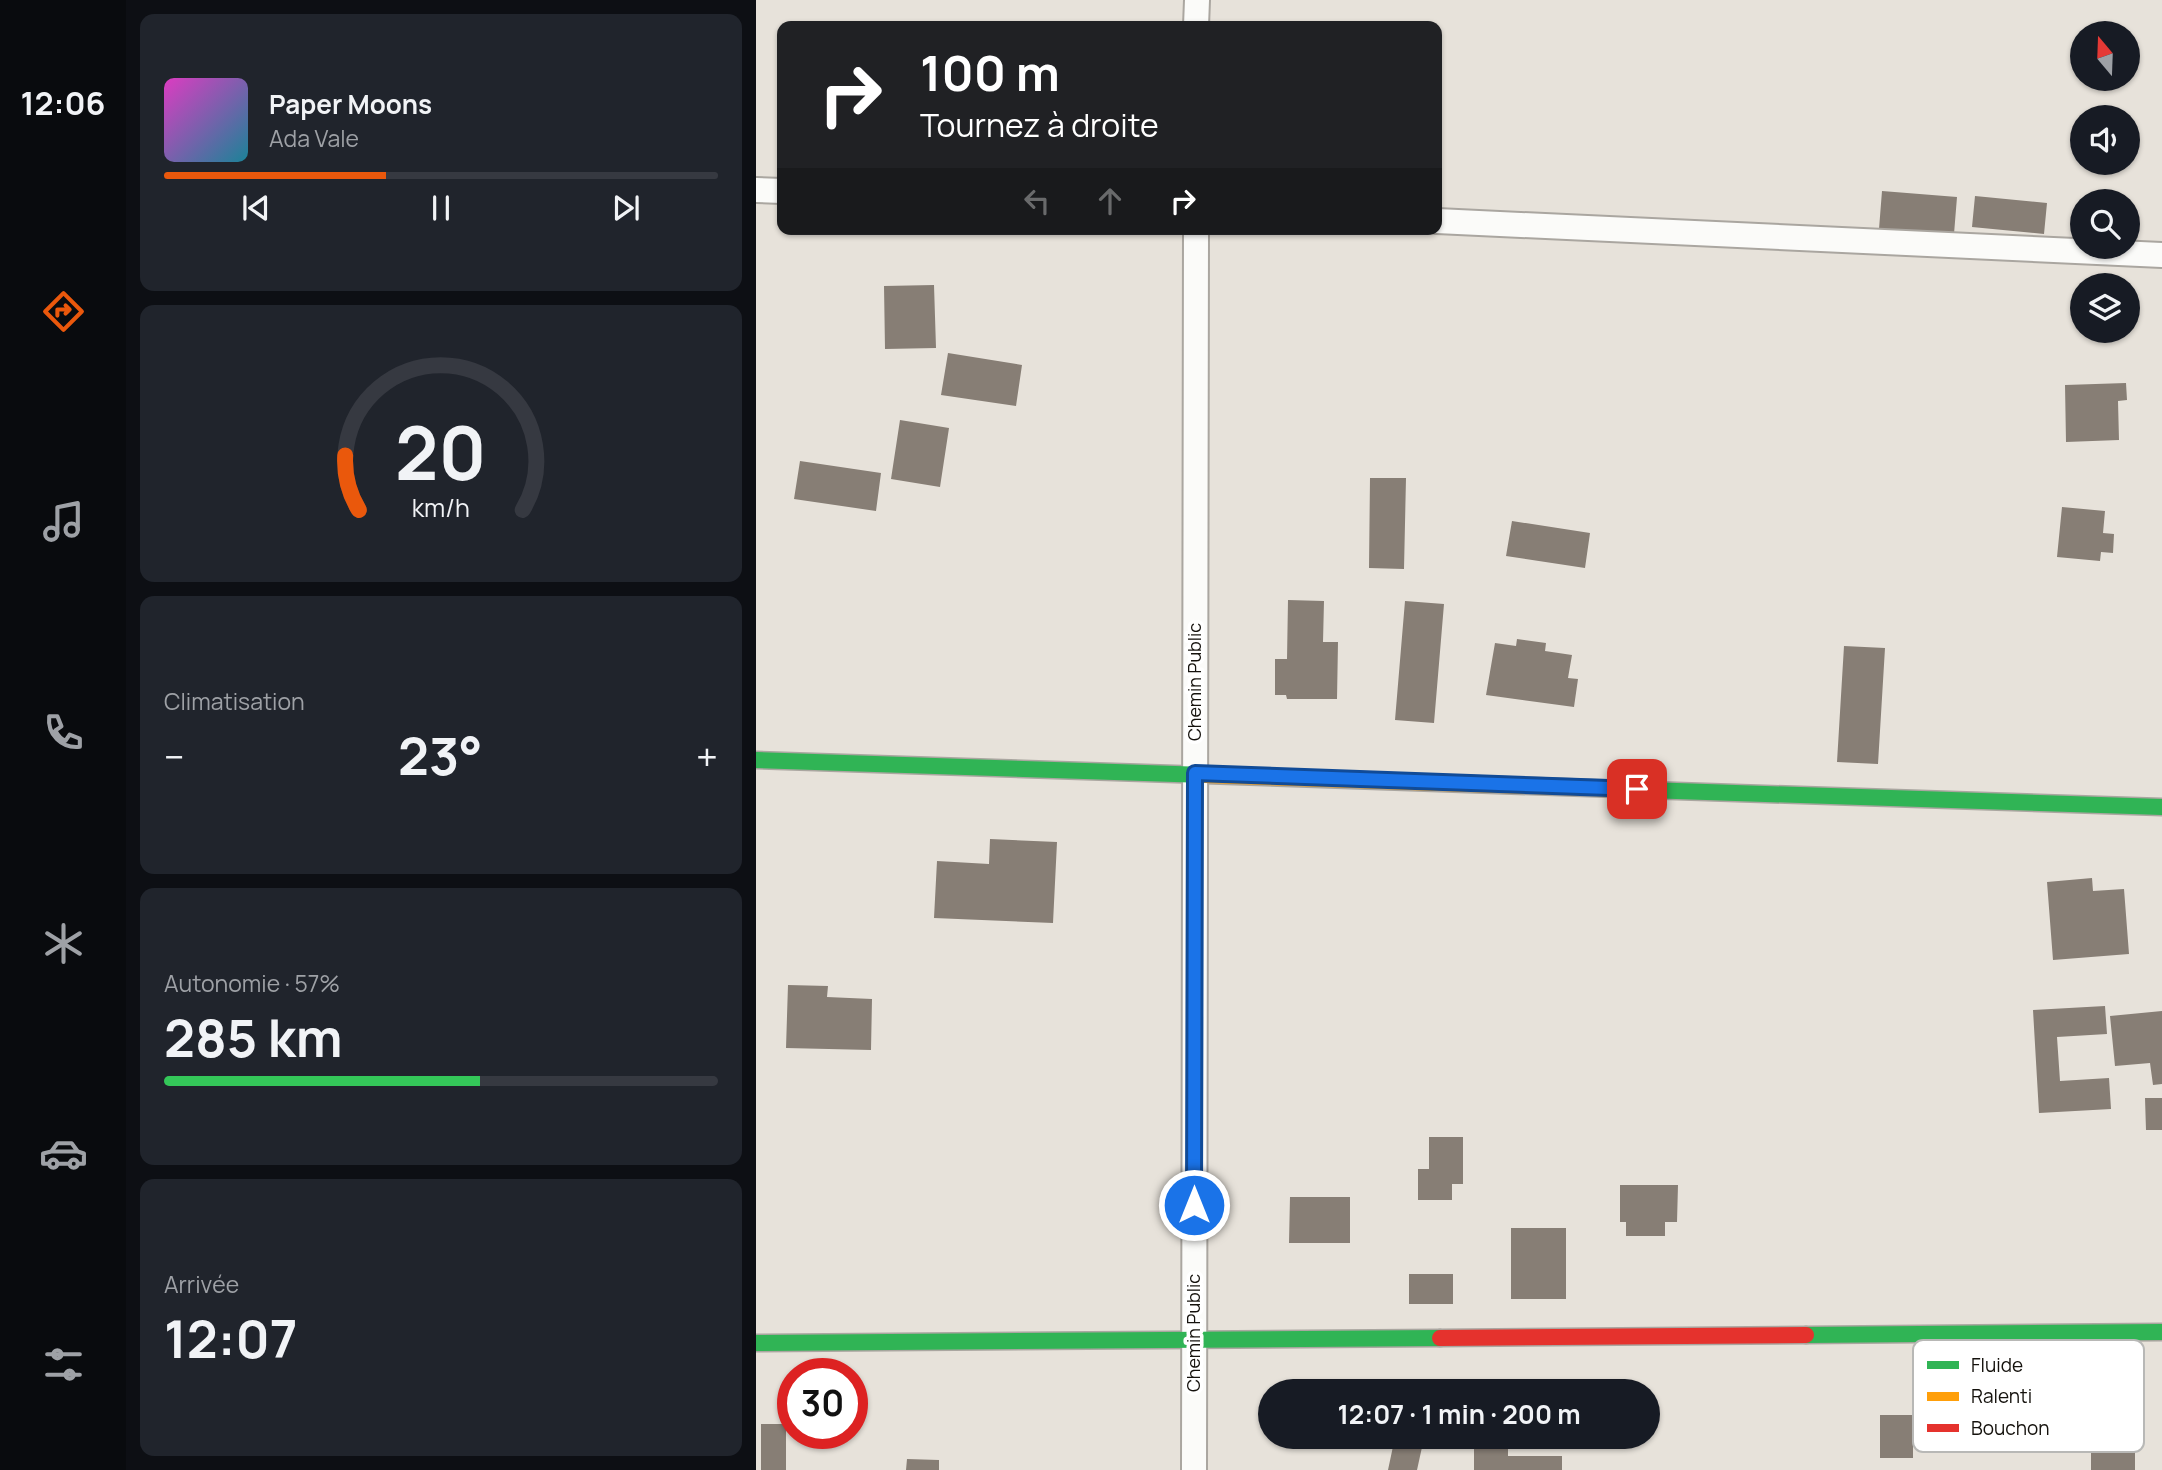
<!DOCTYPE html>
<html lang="fr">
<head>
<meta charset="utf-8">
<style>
  body { margin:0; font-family:Manrope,sans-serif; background:#20242c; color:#f1f3f6; height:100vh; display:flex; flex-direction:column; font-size:26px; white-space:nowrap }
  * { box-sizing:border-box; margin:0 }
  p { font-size:23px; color:#9ea1a6 }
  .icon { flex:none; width:38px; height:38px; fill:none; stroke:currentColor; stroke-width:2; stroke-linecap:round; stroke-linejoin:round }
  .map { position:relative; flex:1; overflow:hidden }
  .drawer { display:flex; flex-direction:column; gap:14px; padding:14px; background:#0d0f14; width:630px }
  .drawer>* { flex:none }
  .banner { position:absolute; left:21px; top:21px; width:665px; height:214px; border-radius:14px; box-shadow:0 2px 5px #0004; background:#202124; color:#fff; overflow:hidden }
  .needle { width:46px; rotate:341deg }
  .tools { position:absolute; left:1314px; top:21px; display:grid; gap:14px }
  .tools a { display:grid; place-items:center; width:70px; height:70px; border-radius:50%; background:#171b24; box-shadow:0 2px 5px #0004; font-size:35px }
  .speed { position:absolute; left:21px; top:1358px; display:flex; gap:14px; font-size:35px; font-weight:700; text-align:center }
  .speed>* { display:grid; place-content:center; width:91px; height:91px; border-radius:50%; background:#171b24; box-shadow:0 2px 5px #0004; line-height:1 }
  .speed .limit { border:10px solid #d22; background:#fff; color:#111 }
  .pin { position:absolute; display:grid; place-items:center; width:60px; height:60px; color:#fff; margin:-30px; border-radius:14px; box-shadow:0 4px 10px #0006 }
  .me { position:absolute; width:77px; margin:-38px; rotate:0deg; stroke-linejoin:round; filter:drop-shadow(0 0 5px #0008) }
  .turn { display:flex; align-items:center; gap:24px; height:147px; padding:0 28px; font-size:32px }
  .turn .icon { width:91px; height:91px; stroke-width:2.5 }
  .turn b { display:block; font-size:49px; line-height:60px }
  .lanes { display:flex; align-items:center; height:66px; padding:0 28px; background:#0003; justify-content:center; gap:35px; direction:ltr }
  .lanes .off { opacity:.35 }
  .big { font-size:52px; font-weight:700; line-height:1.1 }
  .drawer .tile { flex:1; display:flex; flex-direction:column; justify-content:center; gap:10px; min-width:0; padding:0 24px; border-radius:14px; background:#20242c }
  .drawer .dial { align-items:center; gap:0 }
  .dial svg { height:182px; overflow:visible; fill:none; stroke:#363941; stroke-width:7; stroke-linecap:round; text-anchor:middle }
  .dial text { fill:#f1f3f6; stroke:none }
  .song { display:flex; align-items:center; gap:21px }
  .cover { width:84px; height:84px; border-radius:10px; background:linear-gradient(135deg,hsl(310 70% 55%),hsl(190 70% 35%)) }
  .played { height:7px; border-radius:4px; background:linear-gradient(90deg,#ea580c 40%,#363941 40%) }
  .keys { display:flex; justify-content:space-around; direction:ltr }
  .heat { display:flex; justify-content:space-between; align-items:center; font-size:38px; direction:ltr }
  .charge { height:10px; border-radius:5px; background:linear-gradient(90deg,#34c759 57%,#363941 0) }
  .trip { position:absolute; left:502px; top:1379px; width:402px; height:70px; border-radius:35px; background:#171b24; box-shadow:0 2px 5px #0004; font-weight:700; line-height:70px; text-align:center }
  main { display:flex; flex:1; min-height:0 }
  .tabs { display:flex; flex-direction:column; width:126px; justify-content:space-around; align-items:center; background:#090b0e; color:#9ea1a6 }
  .tabs .icon { width:49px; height:49px }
  .tabs .active { color:#ea580c }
  .tabs b { font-size:32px; color:#f1f3f6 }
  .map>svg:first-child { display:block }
  .building { fill:#877e75 }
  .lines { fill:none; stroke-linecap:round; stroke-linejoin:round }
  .street-casing { stroke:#aaa6a0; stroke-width:28 }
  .fast-casing { stroke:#aaa6a0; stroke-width:19 }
  .slow-casing { stroke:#aaa6a0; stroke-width:19 }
  .jam-casing { stroke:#aaa6a0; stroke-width:19 }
  .street { stroke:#fbfbf9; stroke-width:24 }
  .fast { stroke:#30b455; stroke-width:16 }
  .slow { stroke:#ff9f0a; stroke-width:16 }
  .jam { stroke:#e5322d; stroke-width:16 }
  .route-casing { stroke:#114b97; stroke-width:18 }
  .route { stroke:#1a73e8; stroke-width:12 }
  .labels { text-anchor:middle; stroke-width:7; stroke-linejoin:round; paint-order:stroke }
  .street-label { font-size:18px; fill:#14110c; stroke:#fff }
  .key { fill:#fff; stroke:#b8b8b6; stroke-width:2 }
  .key-label { font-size:19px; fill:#14110c }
</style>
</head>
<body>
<main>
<nav class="tabs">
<b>12:06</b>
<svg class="icon active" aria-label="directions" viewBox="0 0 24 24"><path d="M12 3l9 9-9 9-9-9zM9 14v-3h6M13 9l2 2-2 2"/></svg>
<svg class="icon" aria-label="music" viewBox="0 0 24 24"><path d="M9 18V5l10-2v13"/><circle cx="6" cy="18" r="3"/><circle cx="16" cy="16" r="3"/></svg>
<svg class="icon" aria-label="phone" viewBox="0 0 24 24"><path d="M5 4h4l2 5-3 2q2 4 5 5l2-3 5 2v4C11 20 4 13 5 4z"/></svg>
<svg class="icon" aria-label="climate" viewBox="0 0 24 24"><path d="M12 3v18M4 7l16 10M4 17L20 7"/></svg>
<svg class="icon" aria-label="car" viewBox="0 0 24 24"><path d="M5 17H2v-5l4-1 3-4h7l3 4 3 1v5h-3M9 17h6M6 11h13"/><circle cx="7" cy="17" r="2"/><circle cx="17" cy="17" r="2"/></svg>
<svg class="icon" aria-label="filters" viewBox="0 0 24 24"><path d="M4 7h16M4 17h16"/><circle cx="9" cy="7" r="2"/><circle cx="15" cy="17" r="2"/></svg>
</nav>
<section class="drawer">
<div class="tile">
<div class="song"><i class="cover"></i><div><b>Paper Moons</b><p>Ada Vale</p></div></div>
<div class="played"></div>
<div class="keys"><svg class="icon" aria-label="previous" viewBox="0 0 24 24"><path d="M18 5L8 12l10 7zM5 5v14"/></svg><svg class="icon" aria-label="pause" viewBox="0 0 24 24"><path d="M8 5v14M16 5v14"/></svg><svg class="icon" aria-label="next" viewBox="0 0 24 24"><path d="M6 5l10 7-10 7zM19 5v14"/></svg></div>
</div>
<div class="tile dial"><svg viewBox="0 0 100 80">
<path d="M14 69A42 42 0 1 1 86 69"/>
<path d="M14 69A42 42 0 0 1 8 45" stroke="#ea580c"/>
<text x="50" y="56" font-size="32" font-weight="700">20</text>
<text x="50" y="72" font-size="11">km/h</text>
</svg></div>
<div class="tile"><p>Climatisation</p>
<div class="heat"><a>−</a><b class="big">23°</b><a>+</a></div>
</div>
<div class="tile"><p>Autonomie · 57%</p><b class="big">285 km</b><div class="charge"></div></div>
<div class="tile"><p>Arrivée</p><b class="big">12:07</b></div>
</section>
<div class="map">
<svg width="1406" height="1470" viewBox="0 0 1406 1470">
  <rect width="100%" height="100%" fill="#e7e2da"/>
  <path class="building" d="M1126 191 1201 197 1198 234 1123 229Z
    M1219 196 1291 203 1288 234 1216 227Z
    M178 285 180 348 129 349 128 286Z
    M192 353 266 365 260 406 185 395Z
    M1370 383 1371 400 1362 401 1363 440 1310 442 1309 385Z
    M144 420 193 428 184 487 135 479Z
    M44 461 125 473 120 511 38 499Z
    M614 478H650L648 569 613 568Z
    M1306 507 1349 511 1347 533 1358 534 1357 553 1345 552 1344 561 1301 557Z
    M756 521 834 533 829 568 750 556Z
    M532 600 568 601 567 642H582L581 699H531L530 695H519V659H531Z
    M649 601 688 604 678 723 639 720Z
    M761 639 790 643 789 651 816 655 812 678 822 679 818 707 730 695 739 643 760 646Z
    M1088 646 1129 648 1122 764 1081 762Z
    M234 839 301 842 297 923 178 918 181 861 233 864Z
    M1336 878 1337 891 1368 889 1373 954 1297 960 1291 882Z
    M32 985 72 986 71 997 116 999 115 1050 30 1048Z
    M1349 1006 1351 1034 1301 1037 1304 1081 1353 1078 1355 1109 1283 1113 1277 1010Z
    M1406 1011V1084L1397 1085 1394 1063 1359 1066 1354 1016Z
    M1389 1098H1406V1130H1390Z
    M673 1137H707V1184H696V1200H662V1169H673Z
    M864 1185H922L921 1222H909V1236H870V1222H864Z
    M534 1197H594V1243H533Z
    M755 1228H810V1299H755Z
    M653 1274H697V1304H653Z
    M1124 1415H1157V1458H1124Z
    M5 1424H30V1470H5Z
    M1335 1429H1379V1470H1335Z
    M639 1437 668 1438 661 1470H632Z
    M718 1447H752V1456H806V1470H718Z
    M151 1459 183 1460V1470H150Z"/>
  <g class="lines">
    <g class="street-casing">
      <path id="street" d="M440 26 441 0
        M0 190 26 191
        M681 221 1406 255
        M438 1470 440 229"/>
    </g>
    <g class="fast-casing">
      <path id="fast" d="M0 760 449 775
        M891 790 1406 807
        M1050 1335 1406 1332
        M0 1343 684 1338"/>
    </g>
    <g class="slow-casing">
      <path id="slow" d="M449 775 891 790"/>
    </g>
    <g class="jam-casing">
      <path id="jam" d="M684 1338 1050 1335"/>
    </g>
    <use href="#street" class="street"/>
    <use href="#fast" class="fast"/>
    <use href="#slow" class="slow"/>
    <use href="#jam" class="jam"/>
  </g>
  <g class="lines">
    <g class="route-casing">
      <path id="route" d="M438 1205 439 773 881 789"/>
    </g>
    <use href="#route" class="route"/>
  </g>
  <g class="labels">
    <g class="street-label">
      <text transform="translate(439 682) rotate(-90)" y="6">Chemin Public</text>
      <text transform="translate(438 1333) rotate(-90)" y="6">Chemin Public</text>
    </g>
  </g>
  <rect x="1157" y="1340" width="231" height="112" rx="10" class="key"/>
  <rect x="1171" y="1361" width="32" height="8" fill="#30b455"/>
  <rect x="1171" y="1392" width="32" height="9" fill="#ff9f0a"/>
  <rect x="1171" y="1424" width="32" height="8" fill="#e5322d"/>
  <g class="key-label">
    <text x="1215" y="1372">Fluide</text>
    <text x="1215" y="1403">Ralenti</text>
    <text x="1215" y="1435">Bouchon</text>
  </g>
</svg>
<div class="tools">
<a><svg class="needle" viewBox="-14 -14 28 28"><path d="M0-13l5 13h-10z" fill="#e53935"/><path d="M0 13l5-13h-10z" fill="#9ea1a6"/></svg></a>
<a><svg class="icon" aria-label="sound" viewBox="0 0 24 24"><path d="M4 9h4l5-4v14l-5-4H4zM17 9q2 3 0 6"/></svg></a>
<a><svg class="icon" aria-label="search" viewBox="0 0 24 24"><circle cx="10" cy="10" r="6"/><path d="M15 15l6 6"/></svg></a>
<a><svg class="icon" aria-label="layers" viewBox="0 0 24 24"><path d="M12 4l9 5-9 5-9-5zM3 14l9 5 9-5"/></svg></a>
</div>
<div class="speed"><div class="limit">30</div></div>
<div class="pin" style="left:881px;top:789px;background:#d93025"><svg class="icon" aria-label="arrive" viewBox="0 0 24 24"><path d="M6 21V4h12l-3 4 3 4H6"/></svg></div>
<svg class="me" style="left:438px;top:1205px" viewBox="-20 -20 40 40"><circle r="17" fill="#1a73e8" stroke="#fff" stroke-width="3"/><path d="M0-11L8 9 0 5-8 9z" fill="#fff"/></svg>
<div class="trip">12:07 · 1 min · 200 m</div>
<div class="banner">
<div class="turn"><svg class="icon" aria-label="right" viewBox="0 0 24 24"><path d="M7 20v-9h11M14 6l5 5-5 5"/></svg><div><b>100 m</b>Tournez à droite</div></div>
<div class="lanes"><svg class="icon off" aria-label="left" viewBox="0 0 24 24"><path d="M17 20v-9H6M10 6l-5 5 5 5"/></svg><svg class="icon off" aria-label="ahead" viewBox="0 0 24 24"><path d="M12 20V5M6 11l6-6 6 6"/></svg><svg class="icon" aria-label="right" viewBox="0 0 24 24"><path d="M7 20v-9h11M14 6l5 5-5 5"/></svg></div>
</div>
</div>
</main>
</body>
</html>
